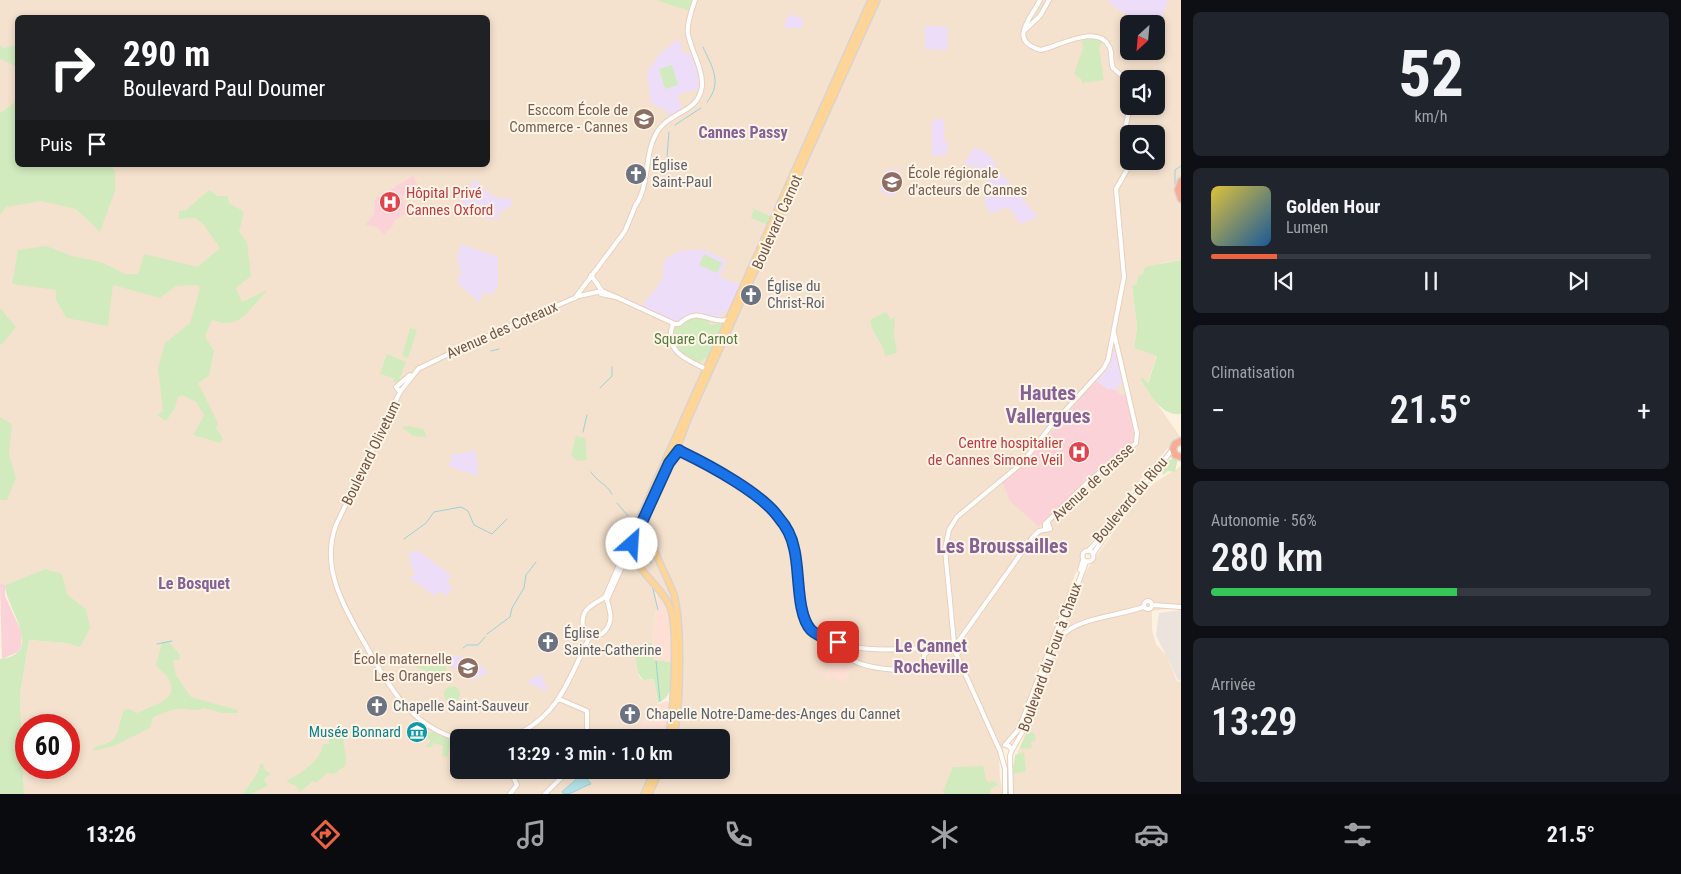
<!DOCTYPE html>
<html lang="fr">
<head>
<meta charset="utf-8">
<style>
  body { margin:0; font-family:"Roboto Condensed",sans-serif; background:#20242c; color:#f1f3f6; height:100vh; display:flex; flex-direction:column; font-size:19px; white-space:nowrap }
  * { box-sizing:border-box; margin:0 }
  p { font-size:16px; color:#9ea1a6 }
  .icon { flex:none; width:28px; height:28px; fill:none; stroke:currentColor; stroke-width:2; stroke-linecap:round; stroke-linejoin:round }
  .map { position:relative; flex:1; overflow:hidden }
  .side { display:flex; flex-direction:column; gap:12px; padding:12px; background:#0d0f14; width:500px }
  .side>* { flex:none }
  .guide { position:absolute; left:15px; top:15px; width:475px; height:152px; border-radius:8px; box-shadow:0 2px 8px #0003; background:#202124; color:#fff; overflow:hidden }
  .needle { width:32px; rotate:206deg }
  .tools { position:absolute; left:1120px; top:15px; display:grid; gap:10px }
  .tools a { display:grid; place-items:center; width:45px; height:45px; border-radius:8px; background:#171b24; box-shadow:0 2px 8px #0003; font-size:25px }
  .speed { position:absolute; left:15px; top:714px; display:flex; gap:10px; font-size:25px; font-weight:700; text-align:center }
  .speed>* { display:grid; place-content:center; width:65px; height:65px; border-radius:50%; background:#171b24; box-shadow:0 2px 8px #0003; line-height:1 }
  .speed .limit { border:8px solid #d22; background:#fff; color:#111 }
  .pin { position:absolute; display:grid; place-items:center; width:42px; height:42px; color:#fff; margin:-21px; border-radius:10px; box-shadow:0 2px 8px #0006 }
  .me { position:absolute; width:55px; margin:-28px; rotate:26deg; stroke-linejoin:round; filter:drop-shadow(0 0 4px #0008) }
  .turn { display:flex; align-items:center; gap:18px; height:105px; padding:0 25px; font-size:22px }
  .turn .icon { width:65px; height:65px; stroke-width:2.5 }
  .turn b { display:block; font-size:35px; line-height:42px }
  .then { display:flex; align-items:center; height:48px; padding:0 25px; background:#0003; gap:10px; font-size:19px }
  .big { font-size:38px; font-weight:600; line-height:1.1 }
  .side .tile { flex:1; display:flex; flex-direction:column; justify-content:center; gap:8px; min-width:0; padding:0 18px; border-radius:8px; background:#20242c }
  .side .dial { align-items:center; gap:0 }
  .dial b { font-size:65px; line-height:1 }
  .song { display:flex; align-items:center; gap:15px }
  .cover { width:60px; height:60px; border-radius:8px; background:linear-gradient(135deg,hsl(50 70% 55%),hsl(210 70% 35%)) }
  .played { height:5px; border-radius:2px; background:linear-gradient(90deg,#ed623f 15%,#363941 15%) }
  .keys { display:flex; justify-content:space-around; direction:ltr }
  .heat { display:flex; justify-content:space-between; align-items:center; font-size:28px; direction:ltr }
  .charge { height:8px; border-radius:4px; background:linear-gradient(90deg,#34c759 56%,#363941 0) }
  .trip { position:absolute; left:450px; top:729px; width:280px; height:50px; border-radius:8px; background:#171b24; box-shadow:0 2px 8px #0003; font-weight:600; line-height:50px; text-align:center }
  .tab-bar { display:flex; height:80px; justify-content:space-around; align-items:center; background:#090b0e; color:#9ea1a6 }
  .tab-bar .icon { width:35px; height:35px }
  .tab-bar .on { color:#ed623f }
  .tab-bar b { font-size:22px; color:#f1f3f6 }
  main { display:flex; flex:1; min-height:0 }
  .map>svg:first-child { display:block }
  .residential { fill:#f5e2ce; fill-rule:evenodd }
  .commercial { fill:#fedfd3 }
  .industrial { fill:#ebe3dc }
  .education { fill:#eeddf9 }
  .medical { fill:#fbd2d8 }
  .green { fill:#d1ebbe }
  .water { fill:#b4e1e7; stroke:#9ad1d9 }
  .lines { fill:none; stroke-linecap:round; stroke-linejoin:round }
  .stream { stroke:#9ad1d9; stroke-width:1 }
  .secondary-casing { stroke:#e9cfbb; stroke-width:6 }
  .primary-casing { stroke:#dbd3cf; stroke-width:8 }
  .highway-casing { stroke:#dbd3cf; stroke-width:9 }
  .secondary { stroke:#fff; stroke-width:4 }
  .primary { stroke:#ffd595; stroke-width:5 }
  .highway { stroke:#faac93; stroke-width:6 }
  .route-casing { stroke:#114b97; stroke-width:12 }
  .route { stroke:#1a73e8; stroke-width:9 }
  .labels { text-anchor:middle; stroke-width:4; stroke-linejoin:round; paint-order:stroke }
  .education-label { font-size:15px; fill:#785e54; stroke:#fff5e7; text-anchor:end }
  .worship-label { font-size:15px; fill:#5b616d; stroke:#fff5e7; text-anchor:start }
  .health-label { font-size:15px; fill:#be3a42; stroke:#fff5e7; text-anchor:start }
  .street-label { font-size:15px; fill:#745646; stroke:#fff5e7 }
  .park-label { font-size:15px; fill:#517b3e; stroke:#fff5e7 }
  .culture-label { font-size:15px; fill:#0d838f; stroke:#fff5e7; text-anchor:end }
  .neighbourhood-label { font-size:16px; font-weight:bold; fill:#856198; stroke:#fff5e7 }
  .quarter-label { font-size:18px; font-weight:bold; fill:#856198; stroke:#fff5e7 }
  .district-label { font-size:20px; font-weight:bold; fill:#856198; stroke:#fff5e7 }
</style>
</head>
<body>
<main>
<div class="map">
<svg width="1181" height="794" viewBox="0 0 1181 794">
  <rect width="100%" height="100%" fill="#fdf1e0"/>
  <path class="residential" d="M0 0H1181V260L1163 263 1143 274 1137 284 1132 287 1137 327 1134 348 1157 355 1147 384 1140 379 1181 438 1167 449 1137 484 1090 543 1077 569 1019 725 1006 740 999 758 1000 778 1003 794H653L663 770H721V738L676 737 681 693V607L668 609 655 591 659 610 656 611 652 642 633 647 638 674 642 680 654 679 658 705 635 733 639 737 459 738V770H650L652 772 641 794H24L20 694 29 640 66 643 80 646 86 609 67 594 45 569 5 585 0 583ZM18 18H488V165H18ZM1129 24H1156V51H1129ZM1129 79H1156V106H1129ZM1129 134H1156V161H1129ZM26 725H69V768H26Z
    M1181 466V607L1152 611V630L1156 644 1166 655 1177 681 1181 682V794H1013L1012 772 1015 758 1048 681 1051 665 1083 575 1140 495 1156 482Z"/>
  <path class="commercial" d="M656 590 670 615 671 662 654 660 652 642 656 611 659 610Z
    M837 659 846 667 849 665 853 669 843 683 832 675 828 682 823 675Z
    M666 701 669 702 670 712 666 737H639L634 733 648 718 651 707Z"/>
  <path class="industrial" d="M1181 610V681L1178 680 1156 635 1159 613Z"/>
  <path class="education" d="M1107 0H1168L1160 23 1157 24 1121 12Z
    M789 14 804 19 801 28H783Z
    M925 26 948 27 947 50 925 49Z
    M676 40 683 45 680 48 685 54 691 53 700 79 699 89 685 92 677 97 683 109 670 117 665 110 651 103 647 73 658 56Z
    M944 119V141L949 142 946 155 932 156V120Z
    M973 148 982 150 992 159 998 170 1038 217 1020 224 1011 210 1006 208 990 214 984 202 988 175 984 169 964 164Z
    M886 169H898L900 176 898 190 893 197 880 191Z
    M475 179 493 197 512 199 511 206 497 214 500 219H489L459 207Z
    M461 244 498 257V285L492 295 484 292 479 302 456 282 461 274 457 259Z
    M702 249 727 260 720 277 740 285 728 312H723L720 319 699 312 692 313 678 323 642 306 663 279V266L666 258 680 251Z
    M1116 351 1123 381 1116 390H1108L1096 381 1108 369 1113 352Z
    M472 450 476 452 478 476 449 467 452 454H461Z
    M418 551 451 575 446 582 453 588 446 596 439 591 435 596 410 579 415 573 411 565 409 552Z
    M448 655 469 658 485 669 486 674 470 681 467 675 451 667Z
    M541 674 547 688 546 691 528 683 531 679Z"/>
  <path class="medical" d="M413 176 418 185 402 196 407 210 405 214 394 221 392 227 384 234 377 227 365 225 374 214 375 199Z
    M1095 381 1108 389 1116 390 1121 395 1126 394 1134 431 1133 442 1129 448 1100 469 1041 525 1038 526 1010 501 1002 482 1029 459Z
    M0 583 5 585V596L22 633 21 647 18 652 2 659Z"/>
  <path class="green" d="M659 0H693L690 11 658 1Z
    M1081 38 1103 41 1099 47 1104 80 1082 83 1081 79 1074 74 1083 48Z
    M0 45 3 48 17 45V67L0 59Z
    M672 65 678 85 665 89 659 69Z
    M17 101 18 165H109L115 171V191L100 232 76 209 41 201 6 207 0 215V113Z
    M209 190 218 196H228L229 203 244 212 239 232 247 242 251 276 236 288 242 302 269 289C250 306 242 332 212 320L205 336 214 351 209 376 198 383 218 423 216 428 223 439 220 443 193 435 204 415 196 402 182 395 178 397 175 408 166 421 157 415 163 411 158 368 165 343 190 323 200 288 197 285 176 286 160 298 113 285 108 326 66 318 56 300V290L12 284 18 250 46 246 72 256 101 262 125 274H138L144 254 198 267 220 248 203 224 195 218 179 219V211L186 210Z
    M754 209 772 217 768 225 751 218Z
    M704 254 722 263 717 273 699 265Z
    M1181 260V414C1160 416 1151 394 1140 379L1142 377 1148 383 1157 356 1134 348 1137 327 1132 286 1137 284 1138 276 1143 274 1145 267Z
    M0 308 16 327 1 345 0 344Z
    M886 312 891 320 895 316 894 336 897 353 885 356C884 341 869 333 871 319Z
    M695 316 707 319 711 325 722 323 723 326 708 358 703 359 701 363C685 356 669 348 675 328Z
    M410 328 417 330 408 358 402 356Z
    M387 354 406 362 398 383 393 382 394 378 380 374Z
    M0 417 12 424 9 454 16 478 7 500H0Z
    M408 426 424 429 426 437 413 436 401 427Z
    M576 436 585 438 587 460 577 461 571 455Z
    M1175 457 1178 458 1175 472 1168 471 1163 475 1161 465Z
    M45 569 62 574 67 594 86 609 90 628 80 647 66 643 29 640 20 694 24 794H0V659C47 654 5 607 5 585Z
    M162 642H169L180 655 179 660H173L176 675 191 697 237 710 238 713H222L204 708C194 712 191 709 180 709 172 709 161 714 153 717L150 728 114 746 93 751 96 746C123 742 116 728 124 710L130 709 137 713 162 702 171 694C173 678 165 675 156 665Z
    M652 642 654 660 671 662C671 678 675 696 658 703L654 679 643 680 638 673 633 647Z
    M444 656 448 681 407 663 411 662Z
    M444 694a8 8 0 1 1 16 0a8 8 0 1 1-16 0Z
    M330 730 344 732C341 745 349 757 345 766L334 774 327 773 316 783 313 781 300 792 296 786 286 781C300 774 321 761 323 744H329Z
    M431 731 452 741 447 757 442 756 443 746 433 743 431 748 426 746 431 741 426 736Z
    M1030 732 1034 733 1036 740 1031 742 1032 748 1022 749 1020 747 1026 734Z
    M1024 752 1026 771 1013 774 1015 755Z
    M260 764H263L265 770 271 774 264 779 268 786 251 794H243L258 772Z
    M983 766 987 782 995 781 998 785 990 789 991 794H945L943 791 953 767Z"/>
  <path class="water" d="M583 773 591 784C581 787 574 794 564 794L562 792Z"/>
  <g class="lines">
    <path class="stream" d="M703 47C712 67 723 82 707 102
      M675 125 701 108
      M667 157 669 132
      M1175 184V170L1181 166
      M491 351 499 349
      M600 388 612 376V367
      M583 432 587 415
      M591 472C596 481 607 484 612 494
      M617 503 628 516
      M404 539 426 523 434 512 461 507 468 511 474 525 492 534 507 519
      M650 547 651 563
      M652 585 658 610
      M487 634 510 617 512 608 524 588 526 575 536 562
      M157 644 172 641
      M463 648 467 645H478L485 637
      M656 661 660 701
      M607 776 622 770"/>
    <g class="secondary-casing">
      <path id="secondary" d="M1040 0C1031 18 1007 41 1041 50 1057 47 1098 23 1109 46 1113 53 1110 61 1113 68L1129 82
        M1025 30 1040 16 1049 0
        M1129 138 1125 129 1130 106
        M636 205C651 182 643 149 660 128 673 111 699 112 702 86 703 68 691 51 688 34 686 24 692 10 695 0
        M591 275 602 291
        M601 294 616 297 675 324H679C701 305 705 324 727 320
        M575 298 625 231 636 204
        M673 324C663 350 686 360 706 369
        M419 368 400 392 336 525C320 568 344 607 365 644 387 684 411 727 459 739
        M418 369 465 346 579 296 602 291 616 297
        M400 392 396 387 410 375
        M679 450C707 464 765 495 781 520 800 549 796 580 803 612 813 662 917 649 954 645
        M1045 529V524L1089 481 1136 443 1137 433 1114 333
        M632 545 607 600C611 614 614 623 602 634L590 636 583 628C580 608 592 606 605 597L632 535
        M1082.5 556a5.5 5.5 0 1 1 11 0a5.5 5.5 0 1 1-11 0Z
        M1088 551 1107 530 1173 449
        M1093 554 1109 531
        M1080 570 1083 560
        M1144 605a4 4 0 1 1 8 0a4 4 0 1 1-8 0Z
        M1153 605 1181 607
        M1061 636C1083 616 1116 617 1143 607
        M958 642 1032 538 1039 531 1050 529 1048 523
        M841 643C845 648 842 652 847 656 862 670 905 672 924 668V648
        M954 643 945 549 949 530 957 517 1022 463 1050 427 1104 368 1108 360 1124 277 1116 189 1132 161
        M953 647 1000 751 1005 769V794
        M958 653 960 644 958 642
        M925 654 929 651 953 647
        M559 699 587 711V738
        M509 738C559 718 568 680 590 636
        M1005 745 1018 730 1022 721 1072 590
        M1005 745 1009 746 1012 750 1010 756 1011 794
        M1012 750 1023 731 1086 562
        M510 770 517 785 510 794
        M545 794 569 770"/>
    </g>
    <g class="primary-casing">
      <path id="primary" d="M668 466 679 451V443L688 419 877 0
        M646 519C648 545 665 570 674 595 682 622 681 710 673 738
        M632 544 658 488
        M668 738C674 716 678 627 670 607 659 580 626 568 632 535L871 0
        M644 794 655 770
        M649 794 660 770"/>
    </g>
    <g class="highway-casing">
      <path id="highway" d="M1181 181 1178 190 1181 199
        M1181 441 1175 444 1173 449 1175 455 1181 457"/>
    </g>
    <use href="#secondary" class="secondary"/>
    <use href="#primary" class="primary"/>
    <use href="#highway" class="highway"/>
  </g>
  <g class="lines">
    <g class="route-casing">
      <path id="route" d="M632 544 669 463 679 450 682 452C709 465 763 494 779 518 786 526 792 538 794 548 800 570 796 614 811 630 818 637 829 639 838 642"/>
    </g>
    <use href="#route" class="route"/>
  </g>
  <defs>
    <g id="university-disc" transform="scale(1.125)"><circle r="9.5" fill="#8d6e63" stroke="#fff5e7"/><path d="M0-5L7-2L0 1L-7-2ZM-4 1L0 2.5L4 1V4Q0 6-4 4Z" fill="#fff"/></g>
    <g id="church-disc" transform="scale(1.125)"><circle r="9.5" fill="#6b7280" stroke="#fff5e7"/><path d="M-1.2-6h2.4v3.5h3.3v2.4h-3.3V6h-2.4V-.1h-3.3v-2.4h3.3Z" fill="#fff"/></g>
    <g id="hospital-disc" transform="scale(1.125)"><circle r="9.5" fill="#e0444e" stroke="#fff5e7"/><path d="M-5-5h3v3.5h4V-5h3V5h-3V1.5h-4V5h-3Z" fill="#fff"/></g>
    <g id="school-disc" transform="scale(1.125)"><circle r="9.5" fill="#8d6e63" stroke="#fff5e7"/><path d="M0-5L7-2L0 1L-7-2ZM-4 1L0 2.5L4 1V4Q0 6-4 4Z" fill="#fff"/></g>
    <g id="museum-disc" transform="scale(1.125)"><circle r="9.5" fill="#0f9aa8" stroke="#fff5e7"/><path d="M0-6L6-3V-2H-6V-3ZM-5-1h2V3h-2ZM-1-1h2V3h-2ZM3-1h2V3H3ZM-6 4H6V6H-6Z" fill="#fff"/></g>
  </defs>
  <g fill-rule="evenodd">
    <use href="#university-disc" x="644" y="119"/>
    <use href="#church-disc" x="636" y="174"/>
    <use href="#university-disc" x="892" y="182"/>
    <use href="#hospital-disc" x="390" y="202"/>
    <use href="#church-disc" x="751" y="295"/>
    <use href="#hospital-disc" x="1079" y="452"/>
    <use href="#church-disc" x="548" y="642"/>
    <use href="#school-disc" x="468" y="668"/>
    <use href="#church-disc" x="377" y="706"/>
    <use href="#church-disc" x="630" y="714"/>
    <use href="#museum-disc" x="417" y="732"/>
  </g>
  <g class="labels">
    <g class="education-label">
      <text x="628" y="115">Esccom École de<tspan x="628" dy="17">Commerce - Cannes</tspan></text>
      <text x="908" y="178" text-anchor="start">École régionale<tspan x="908" dy="17">d'acteurs de Cannes</tspan></text>
      <text x="452" y="664">École maternelle<tspan x="452" dy="17">Les Orangers</tspan></text>
    </g>
    <g class="worship-label">
      <text x="652" y="170">Église<tspan x="652" dy="17">Saint-Paul</tspan></text>
      <text x="767" y="291">Église du<tspan x="767" dy="17">Christ-Roi</tspan></text>
      <text x="564" y="638">Église<tspan x="564" dy="17">Sainte-Catherine</tspan></text>
      <text x="393" y="711">Chapelle Saint-Sauveur</text>
      <text x="646" y="719">Chapelle Notre-Dame-des-Anges du Cannet</text>
    </g>
    <g class="health-label">
      <text x="406" y="198">Hôpital Privé<tspan x="406" dy="17">Cannes Oxford</tspan></text>
      <text x="1063" y="448" text-anchor="end">Centre hospitalier<tspan x="1063" dy="17">de Cannes Simone Veil</tspan></text>
    </g>
    <g class="street-label">
      <text transform="translate(777 222) rotate(-66)" y="5">Boulevard Carnot</text>
      <text transform="translate(502 330) rotate(-24)" y="5">Avenue des Coteaux</text>
      <text transform="translate(371 453) rotate(-64)" y="5">Boulevard Olivetum</text>
      <text transform="translate(1093 482) rotate(-43)" y="5">Avenue de Grasse</text>
      <text transform="translate(1130 500) rotate(-50)" y="5">Boulevard du Riou</text>
      <text transform="translate(1050 657) rotate(-70)" y="5">Boulevard du Four à Chaux</text>
    </g>
    <g class="park-label">
      <text x="696" y="344">Square Carnot</text>
    </g>
    <g class="culture-label">
      <text x="401" y="737">Musée Bonnard</text>
    </g>
    <g class="neighbourhood-label">
      <text x="743" y="138">Cannes Passy</text>
      <text x="194" y="589">Le Bosquet</text>
    </g>
    <g class="quarter-label">
      <text x="931" y="652">Le Cannet<tspan x="931" dy="21">Rocheville</tspan></text>
    </g>
    <g class="district-label">
      <text x="1048" y="400">Hautes<tspan x="1048" dy="23">Vallergues</tspan></text>
      <text x="1002" y="553">Les Broussailles</text>
    </g>
  </g>
</svg>
<div class="tools">
<a><svg class="needle" viewBox="-14 -14 28 28"><path d="M0-13l5 13h-10z" fill="#e53935"/><path d="M0 13l5-13h-10z" fill="#9ea1a6"/></svg></a>
<a><svg class="icon" aria-label="sound" viewBox="0 0 24 24"><path d="M4 9h4l5-4v14l-5-4H4zM17 9q2 3 0 6"/></svg></a>
<a><svg class="icon" aria-label="search" viewBox="0 0 24 24"><circle cx="10" cy="10" r="6"/><path d="M15 15l6 6"/></svg></a>
</div>
<div class="speed"><div class="limit">60</div></div>
<div class="pin" style="left:838px;top:642px;background:#d93025"><svg class="icon" aria-label="arrive" viewBox="0 0 24 24"><path d="M6 21V4h12l-3 4 3 4H6"/></svg></div>
<svg class="me" style="left:632px;top:544px" viewBox="-20 -20 40 40"><circle r="19" fill="#fff"/><path d="M0-13L10 11 0 6-10 11z" fill="#1a73e8"/></svg>
<div class="trip">13:29 · 3 min · 1.0 km</div>
<div class="guide">
<div class="turn"><svg class="icon" aria-label="right" viewBox="0 0 24 24"><path d="M7 20v-9h11M14 6l5 5-5 5"/></svg><div><b>290 m</b>Boulevard Paul Doumer</div></div>
<div class="then">Puis<svg class="icon" aria-label="arrive" viewBox="0 0 24 24"><path d="M6 21V4h12l-3 4 3 4H6"/></svg></div>
</div>
</div>
<section class="side">
<div class="tile dial"><b>52</b><p>km/h</p></div>
<div class="tile">
<div class="song"><i class="cover"></i><div><b>Golden Hour</b><p>Lumen</p></div></div>
<div class="played"></div>
<div class="keys"><svg class="icon" aria-label="previous" viewBox="0 0 24 24"><path d="M18 5L8 12l10 7zM5 5v14"/></svg><svg class="icon" aria-label="pause" viewBox="0 0 24 24"><path d="M8 5v14M16 5v14"/></svg><svg class="icon" aria-label="next" viewBox="0 0 24 24"><path d="M6 5l10 7-10 7zM19 5v14"/></svg></div>
</div>
<div class="tile"><p>Climatisation</p>
<div class="heat"><a>−</a><b class="big">21.5°</b><a>+</a></div>
</div>
<div class="tile"><p>Autonomie · 56%</p><b class="big">280 km</b><div class="charge"></div></div>
<div class="tile"><p>Arrivée</p><b class="big">13:29</b></div>
</section>
</main>
<nav class="tab-bar">
<b>13:26</b>
<svg class="icon on" aria-label="directions" viewBox="0 0 24 24"><path d="M12 3l9 9-9 9-9-9zM9 14v-3h6M13 9l2 2-2 2"/></svg>
<svg class="icon" aria-label="music" viewBox="0 0 24 24"><path d="M9 18V5l10-2v13"/><circle cx="6" cy="18" r="3"/><circle cx="16" cy="16" r="3"/></svg>
<svg class="icon" aria-label="phone" viewBox="0 0 24 24"><path d="M5 4h4l2 5-3 2q2 4 5 5l2-3 5 2v4C11 20 4 13 5 4z"/></svg>
<svg class="icon" aria-label="climate" viewBox="0 0 24 24"><path d="M12 3v18M4 7l16 10M4 17L20 7"/></svg>
<svg class="icon" aria-label="car" viewBox="0 0 24 24"><path d="M5 17H2v-5l4-1 3-4h7l3 4 3 1v5h-3M9 17h6M6 11h13"/><circle cx="7" cy="17" r="2"/><circle cx="17" cy="17" r="2"/></svg>
<svg class="icon" aria-label="filters" viewBox="0 0 24 24"><path d="M4 7h16M4 17h16"/><circle cx="9" cy="7" r="2"/><circle cx="15" cy="17" r="2"/></svg>
<b>21.5°</b>
</nav>
</body>
</html>
